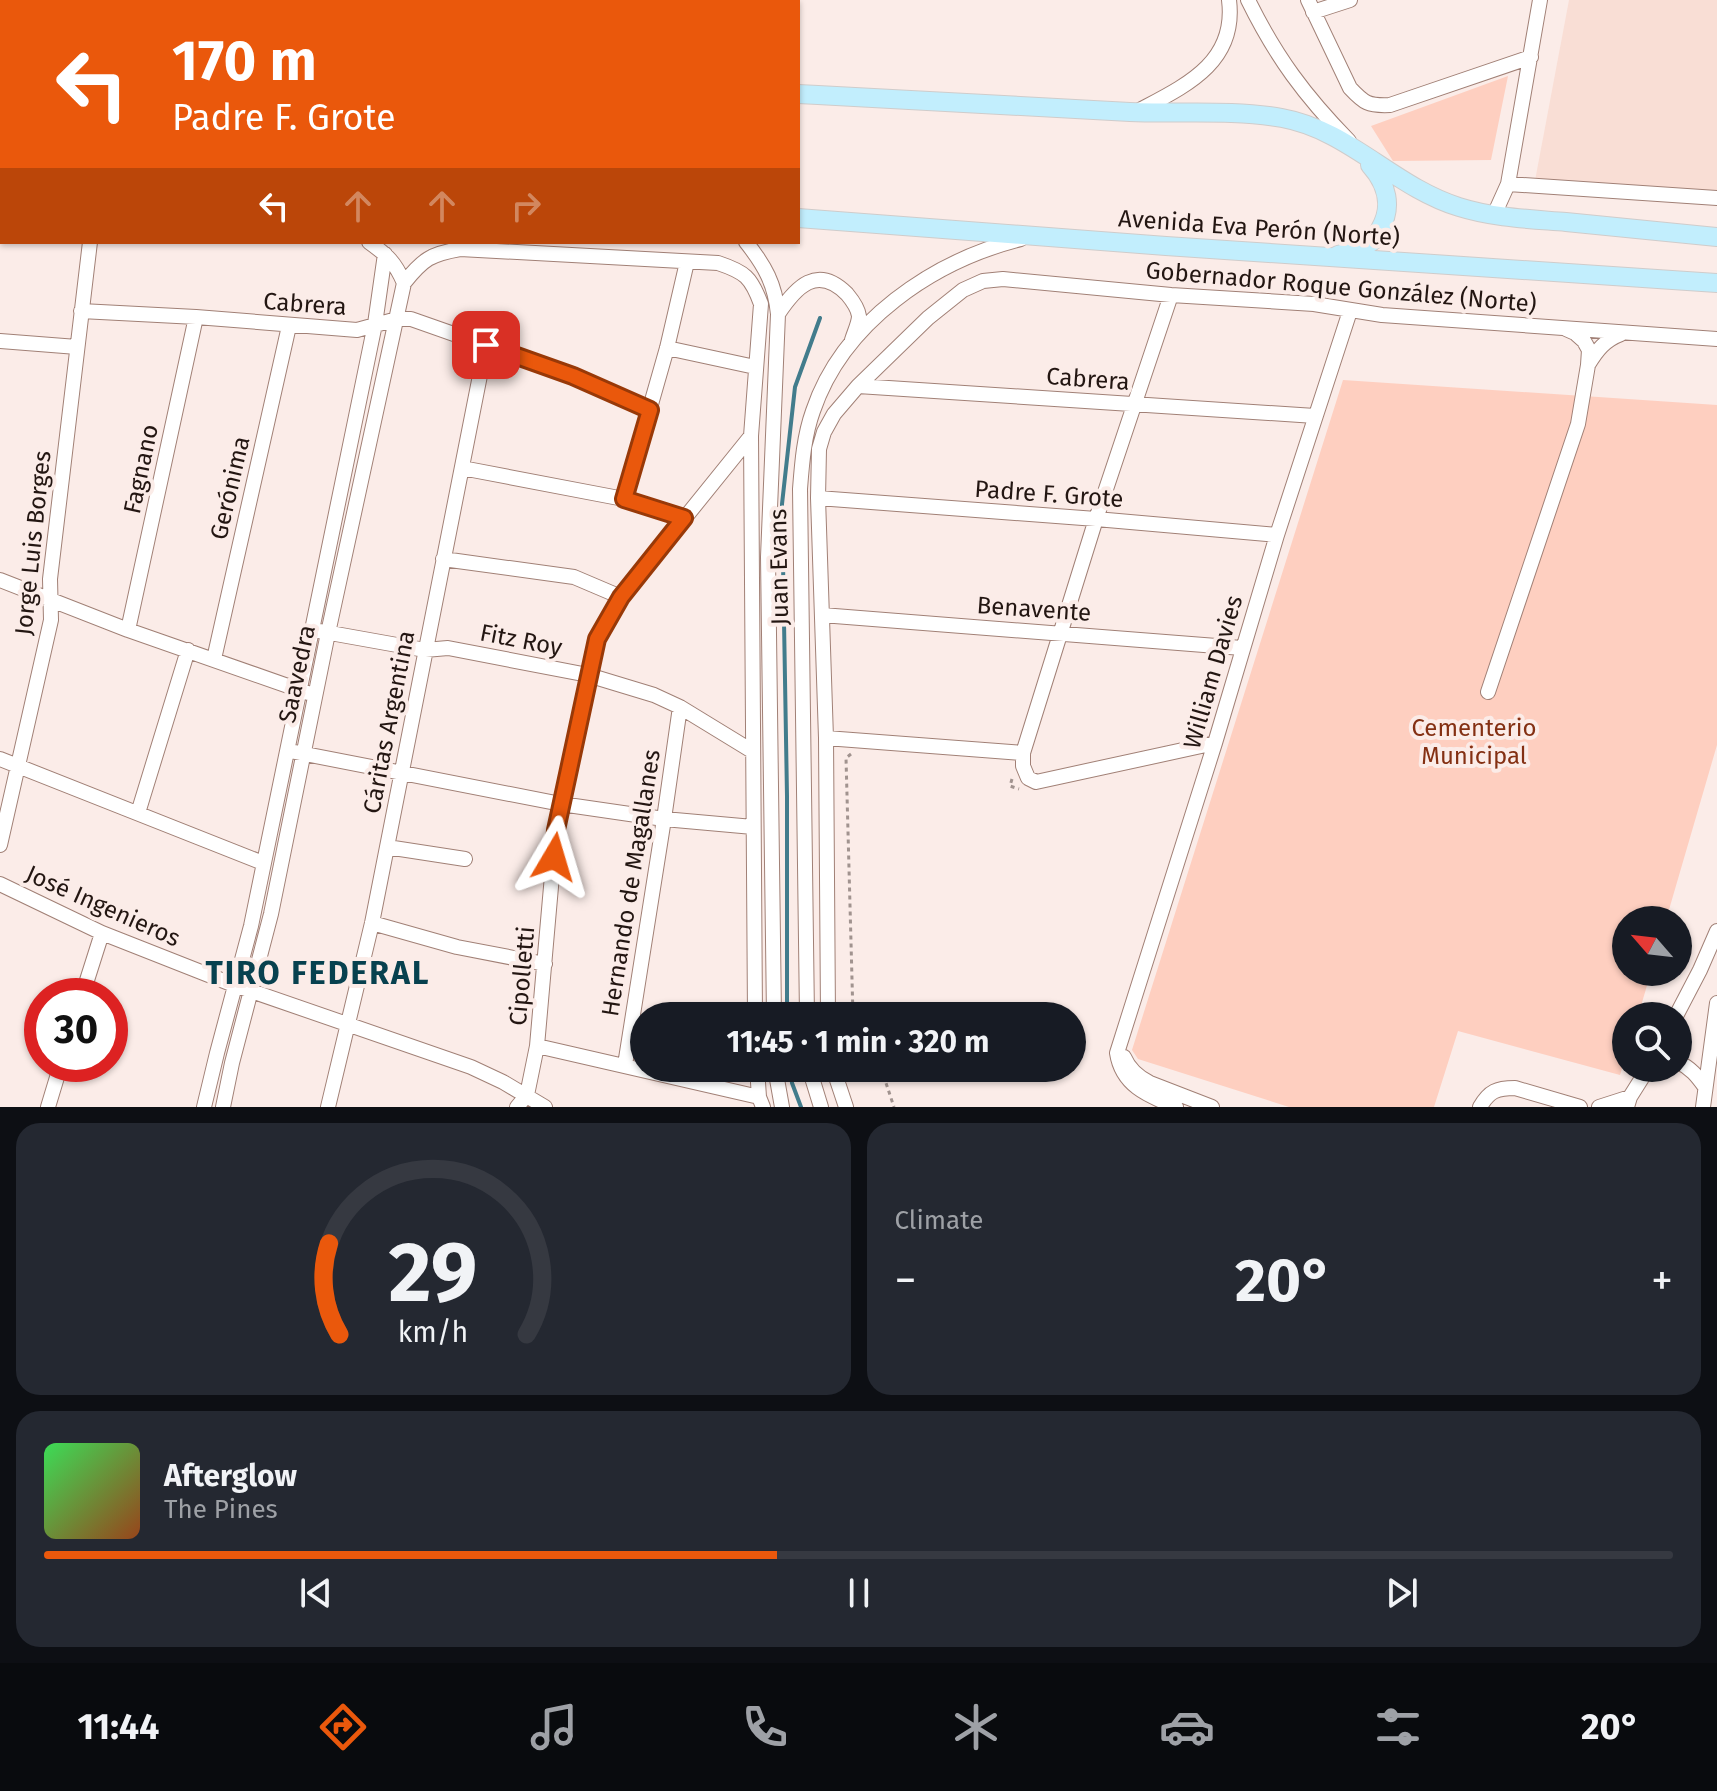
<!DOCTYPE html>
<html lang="en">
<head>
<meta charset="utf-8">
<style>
  body { margin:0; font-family:"Fira Sans",sans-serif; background:#242831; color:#f1f3f6; height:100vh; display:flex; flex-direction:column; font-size:30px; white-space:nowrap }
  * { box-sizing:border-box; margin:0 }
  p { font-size:26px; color:#9ea1a6 }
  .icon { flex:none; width:44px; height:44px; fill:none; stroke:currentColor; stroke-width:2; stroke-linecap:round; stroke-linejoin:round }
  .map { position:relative; height:1107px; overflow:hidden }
  .sheet { display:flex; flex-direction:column; gap:16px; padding:16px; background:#0d0f14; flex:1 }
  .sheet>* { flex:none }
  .guide { position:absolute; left:0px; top:0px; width:800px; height:244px; box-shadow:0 2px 6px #0004; background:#ea580c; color:#fff; overflow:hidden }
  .needle { width:52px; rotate:298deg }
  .controls { position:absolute; left:1612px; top:906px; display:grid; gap:16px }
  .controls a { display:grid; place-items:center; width:80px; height:80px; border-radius:50%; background:#171b24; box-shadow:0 2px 6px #0004; font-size:40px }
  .speed { position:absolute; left:24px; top:978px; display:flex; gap:16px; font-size:40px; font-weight:700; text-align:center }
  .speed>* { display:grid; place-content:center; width:104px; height:104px; border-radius:50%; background:#171b24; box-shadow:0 2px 6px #0004; line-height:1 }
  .speed .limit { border:12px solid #d22; background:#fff; color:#111 }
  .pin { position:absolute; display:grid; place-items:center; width:68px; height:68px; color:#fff; margin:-34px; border-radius:16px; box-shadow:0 4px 12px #0006 }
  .me { position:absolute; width:88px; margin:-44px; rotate:7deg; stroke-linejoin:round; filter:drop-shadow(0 0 6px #0008) }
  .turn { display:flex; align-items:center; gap:28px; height:168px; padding:0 40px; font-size:36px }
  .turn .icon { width:104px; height:104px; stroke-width:2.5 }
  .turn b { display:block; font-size:56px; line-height:68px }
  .lanes { display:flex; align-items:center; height:76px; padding:0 40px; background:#0003; justify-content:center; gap:40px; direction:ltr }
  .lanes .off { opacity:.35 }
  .big { font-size:60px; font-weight:700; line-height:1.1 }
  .sheet .widget { flex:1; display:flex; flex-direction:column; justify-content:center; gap:12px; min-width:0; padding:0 28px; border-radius:24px; background:#242831 }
  .sheet .dial { align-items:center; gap:0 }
  .dial svg { height:208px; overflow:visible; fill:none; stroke:#363941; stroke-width:7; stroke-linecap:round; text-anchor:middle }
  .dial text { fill:#f1f3f6; stroke:none }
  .song { display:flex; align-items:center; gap:24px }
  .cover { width:96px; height:96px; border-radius:12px; background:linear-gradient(135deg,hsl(130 70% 55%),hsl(20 70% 35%)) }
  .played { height:8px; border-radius:4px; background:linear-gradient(90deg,#ea580c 45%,#363941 45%) }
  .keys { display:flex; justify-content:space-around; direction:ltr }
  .heat { display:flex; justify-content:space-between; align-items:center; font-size:44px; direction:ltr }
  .sheet .tiles { flex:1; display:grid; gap:16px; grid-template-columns:1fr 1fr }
  .widget:last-child { grid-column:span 2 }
  .trip { position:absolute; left:630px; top:1002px; width:456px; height:80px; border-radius:40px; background:#171b24; box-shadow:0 2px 6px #0004; font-weight:700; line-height:80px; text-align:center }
  .menu { display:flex; height:128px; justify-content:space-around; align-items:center; background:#090b0e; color:#9ea1a6 }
  .menu .icon { width:56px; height:56px }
  .menu .active { color:#ea580c }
  .menu b { font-size:36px; color:#f1f3f6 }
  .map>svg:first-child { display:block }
  .built { fill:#f9ded5 }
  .green { fill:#fecfc0 }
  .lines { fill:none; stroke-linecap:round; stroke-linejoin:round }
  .stream { stroke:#427c8c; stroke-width:4 }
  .minor-casing { stroke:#a18076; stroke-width:16 }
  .major-casing { stroke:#cfcccb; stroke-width:20 }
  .path { stroke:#a1938f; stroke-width:3; stroke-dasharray:4 4; stroke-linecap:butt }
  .minor { stroke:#fff; stroke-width:14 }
  .major { stroke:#c2eefd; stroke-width:18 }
  .route-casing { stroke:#983908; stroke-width:20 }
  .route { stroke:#ea580c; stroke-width:14 }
  .labels { text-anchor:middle; stroke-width:8; stroke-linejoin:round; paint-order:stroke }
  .street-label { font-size:24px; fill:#231612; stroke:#fbece8 }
  .park-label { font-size:24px; fill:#843013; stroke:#fbece8 }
  .district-label { font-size:32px; font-weight:bold; letter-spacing:2px; fill:#07414f; stroke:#fbece8 }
</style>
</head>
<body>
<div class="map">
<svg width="1717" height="1107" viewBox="0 0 1717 1107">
  <rect width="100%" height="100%" fill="#fbece8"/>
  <path class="built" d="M1569 0H1717V198L1534 186Z"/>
  <path class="green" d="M1508 76 1491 160 1393 161 1371 126Z
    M1343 380 1717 405V745L1666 920H1626V972H1651L1638 1016H1626V1056L1620 1075 1458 1031 1434 1107H1289L1138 1059 1132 1050Z"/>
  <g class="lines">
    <path class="stream" d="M787 1016V796L782 504 795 387 820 318
      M790 1068 792 1083 801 1107"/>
    <g class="minor-casing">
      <path id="minor" d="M9 0V2
        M144 0 145 2
        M281 0 282 2
        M321 0 322 2
        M501 0 502 2
        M1248 0C1276 57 1305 96 1349 141
        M1308 0 1350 88C1364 103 1368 106 1390 105L1531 57
        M1313 12 1350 0
        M0 41H2
        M1138 111C1185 86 1237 63 1229 0
        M1508 184 1540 0
        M1494 215 1508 184 1717 198
        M0 220H2
        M746 242C765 266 775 284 778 314L768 557 774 1016
        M404 283C423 259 431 254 460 249L718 263C745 272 751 277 761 304L751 436 755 1016
        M81 311 196 317 357 330 397 319H411L573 376 650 410
        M778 314C796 287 817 264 847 294 852 300 858 308 859 316 859 323 854 333 852 340
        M0 341 77 347
        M667 348 755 367
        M1588 365C1597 350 1605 340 1621 334
        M858 386 1315 416
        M462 468 624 499 684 518
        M818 498 1096 519 1277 535
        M624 499 667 348 687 262
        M443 559 574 577 621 597
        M0 580 128 630 308 693
        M822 615 1242 648
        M128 630 196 317
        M319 631 425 650 448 648 588 675 654 695 680 707 752 751
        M214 659 289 326
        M1488 692 1578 424 1588 365 1589 350 1584 341 1575 333 1566 329
        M826 738 1023 753V766L1028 778 1036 782 1215 743
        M295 752 561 804 664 819 753 827
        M1023 753 1096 519 1171 295
        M0 759 263 863
        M138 813 188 650
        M0 845 51 620 50 579 90 242
        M387 847 465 859
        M0 884 102 933 234 985 471 1067 503 1082 545 1107
        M372 923 457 947 545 964
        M82 996 102 933
        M807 1016 800 489C802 463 804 436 813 411 843 322 933 261 1021 239
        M828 1016 826 738 818 498 819 449 824 432 834 414 858 386 928 318 963 290 983 281 1003 279 1171 295 1314 304 1382 315 1717 339
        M1676 1016 1700 970 1717 931
        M537 1046 759 1097
        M1124 1057C1129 1069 1138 1077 1150 1083L1212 1107
        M1678 1062C1691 1068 1697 1076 1705 1087
        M625 1065 664 819 680 707
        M757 1068 759 1097 763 1107
        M775 1068 782 1107
        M809 1068 821 1107
        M833 1068 846 1107
        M48 1107 61 1064
        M204 1107 217 1053 251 926 375 324 385 254
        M223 1107 232 1063 271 914 328 633 404 283C395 262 387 255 369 242
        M328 1107 372 923 486 345
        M517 1107 527 1095 537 1046 556 830 597 639 621 597 751 436
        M1176 1107C1149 1096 1122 1086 1117 1053L1215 743 1277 535 1350 311
        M1480 1107C1489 1091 1497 1088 1515 1088L1580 1107
        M1599 1107 1630 1097
        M1627 1107 1630 1097 1647 1070 1651 1068
        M1703 1107 1717 1003"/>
    </g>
    <g class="major-casing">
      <path id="major" d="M798 94C909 99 1020 105 1130 112 1180 114 1232 109 1282 118 1349 130 1394 187 1459 207 1494 218 1530 219 1566 222 1617 227 1667 232 1717 237
        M0 109H2
        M0 161H2
        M798 218 1166 246 1717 283
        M1338 255C1349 252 1365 248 1374 240 1376 239 1379 232 1380 229 1393 207 1387 184 1370 165"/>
    </g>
    <path class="path" d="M851 754 846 758 853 1016
      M1012 779 1010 786 1019 789
      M881 1068 894 1107"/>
    <use href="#minor" class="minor"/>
    <use href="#major" class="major"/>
  </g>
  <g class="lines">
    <g class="route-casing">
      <path id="route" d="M486 345 573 376 650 410 624 499 684 518 621 597 597 639 556 830 554 857"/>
    </g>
    <use href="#route" class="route"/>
  </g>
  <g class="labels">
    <g class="street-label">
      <text transform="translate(1259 228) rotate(4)" y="8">Avenida Eva Perón (Norte)</text>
      <text transform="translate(1341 287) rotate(5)" y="8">Gobernador Roque González (Norte)</text>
      <text transform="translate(305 304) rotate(4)" y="8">Cabrera</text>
      <text transform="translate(1088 379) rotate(4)" y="8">Cabrera</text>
      <text transform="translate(141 469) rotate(-78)" y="8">Fagnano</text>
      <text transform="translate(230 488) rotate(-77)" y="8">Gerónima</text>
      <text transform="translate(1049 494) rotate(4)" y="8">Padre F. Grote</text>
      <text transform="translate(33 543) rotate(-84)" y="8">Jorge Luis Borges</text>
      <text transform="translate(779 567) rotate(-91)" y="8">Juan Evans</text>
      <text transform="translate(1034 609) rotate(4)" y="8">Benavente</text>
      <text transform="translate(521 640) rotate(11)" y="8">Fitz Roy</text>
      <text transform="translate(1213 672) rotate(-74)" y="8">William Davies</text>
      <text transform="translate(297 674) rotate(-78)" y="8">Saavedra</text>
      <text transform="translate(389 722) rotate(-79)" y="8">Cáritas Argentina</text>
      <text transform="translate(631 883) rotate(-81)" y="8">Hernando de Magallanes</text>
      <text transform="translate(103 906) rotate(24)" y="8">José Ingenieros</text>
      <text transform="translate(522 976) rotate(-85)" y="8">Cipolletti</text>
    </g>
    <g class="park-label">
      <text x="1474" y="736">Cementerio<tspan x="1474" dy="28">Municipal</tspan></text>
    </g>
    <g class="district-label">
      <text x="318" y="984">TIRO FEDERAL</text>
    </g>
  </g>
</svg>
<div class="controls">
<a><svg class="needle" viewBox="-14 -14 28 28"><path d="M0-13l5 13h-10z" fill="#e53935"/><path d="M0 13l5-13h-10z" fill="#9ea1a6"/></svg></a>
<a><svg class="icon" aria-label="search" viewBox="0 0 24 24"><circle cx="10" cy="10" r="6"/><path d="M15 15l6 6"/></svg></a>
</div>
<div class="speed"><div class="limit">30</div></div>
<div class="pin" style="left:486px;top:345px;background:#d93025"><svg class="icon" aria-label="arrive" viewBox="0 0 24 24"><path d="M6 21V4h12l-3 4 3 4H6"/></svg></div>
<svg class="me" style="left:554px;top:857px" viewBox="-20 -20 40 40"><path d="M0-17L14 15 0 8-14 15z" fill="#ea580c" stroke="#fff" stroke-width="4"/></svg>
<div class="trip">11:45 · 1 min · 320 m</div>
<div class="guide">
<div class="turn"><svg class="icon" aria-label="left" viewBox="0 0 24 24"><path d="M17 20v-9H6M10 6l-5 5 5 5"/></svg><div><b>170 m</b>Padre F. Grote</div></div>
<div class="lanes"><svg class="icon" aria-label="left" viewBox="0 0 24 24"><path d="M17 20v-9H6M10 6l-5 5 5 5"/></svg><svg class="icon off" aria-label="ahead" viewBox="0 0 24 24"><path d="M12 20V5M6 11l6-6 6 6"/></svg><svg class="icon off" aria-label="ahead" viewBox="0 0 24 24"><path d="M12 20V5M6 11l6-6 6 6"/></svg><svg class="icon off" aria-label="right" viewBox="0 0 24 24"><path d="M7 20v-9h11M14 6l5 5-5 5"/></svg></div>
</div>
</div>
<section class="sheet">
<div class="tiles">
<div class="widget dial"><svg viewBox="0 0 100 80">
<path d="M14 69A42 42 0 1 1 86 69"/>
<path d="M14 69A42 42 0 0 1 10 34" stroke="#ea580c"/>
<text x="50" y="56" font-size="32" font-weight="700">29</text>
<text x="50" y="72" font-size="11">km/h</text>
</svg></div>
<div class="widget"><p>Climate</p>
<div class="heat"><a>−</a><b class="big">20°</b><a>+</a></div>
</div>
<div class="widget">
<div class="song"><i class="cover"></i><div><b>Afterglow</b><p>The Pines</p></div></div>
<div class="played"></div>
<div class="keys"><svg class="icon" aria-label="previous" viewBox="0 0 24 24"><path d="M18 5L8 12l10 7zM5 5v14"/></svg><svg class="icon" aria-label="pause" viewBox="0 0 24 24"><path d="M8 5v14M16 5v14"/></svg><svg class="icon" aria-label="next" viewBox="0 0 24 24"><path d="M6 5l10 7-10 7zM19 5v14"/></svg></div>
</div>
</div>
</section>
<nav class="menu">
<b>11:44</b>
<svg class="icon active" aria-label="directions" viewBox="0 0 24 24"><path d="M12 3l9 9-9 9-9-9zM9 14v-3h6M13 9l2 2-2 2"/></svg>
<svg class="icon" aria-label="music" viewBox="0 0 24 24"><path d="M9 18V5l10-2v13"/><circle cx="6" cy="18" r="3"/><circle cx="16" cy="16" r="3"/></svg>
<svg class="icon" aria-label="phone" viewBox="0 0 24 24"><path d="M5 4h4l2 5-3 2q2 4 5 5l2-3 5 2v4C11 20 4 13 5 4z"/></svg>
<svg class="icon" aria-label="climate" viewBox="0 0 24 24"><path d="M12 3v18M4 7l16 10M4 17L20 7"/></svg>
<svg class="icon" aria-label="car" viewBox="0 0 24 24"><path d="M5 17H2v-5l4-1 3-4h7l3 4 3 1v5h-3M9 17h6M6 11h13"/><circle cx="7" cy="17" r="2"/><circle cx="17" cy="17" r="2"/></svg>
<svg class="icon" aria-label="filters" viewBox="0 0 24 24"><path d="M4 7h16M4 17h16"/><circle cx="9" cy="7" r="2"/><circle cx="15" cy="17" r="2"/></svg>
<b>20°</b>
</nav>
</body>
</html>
